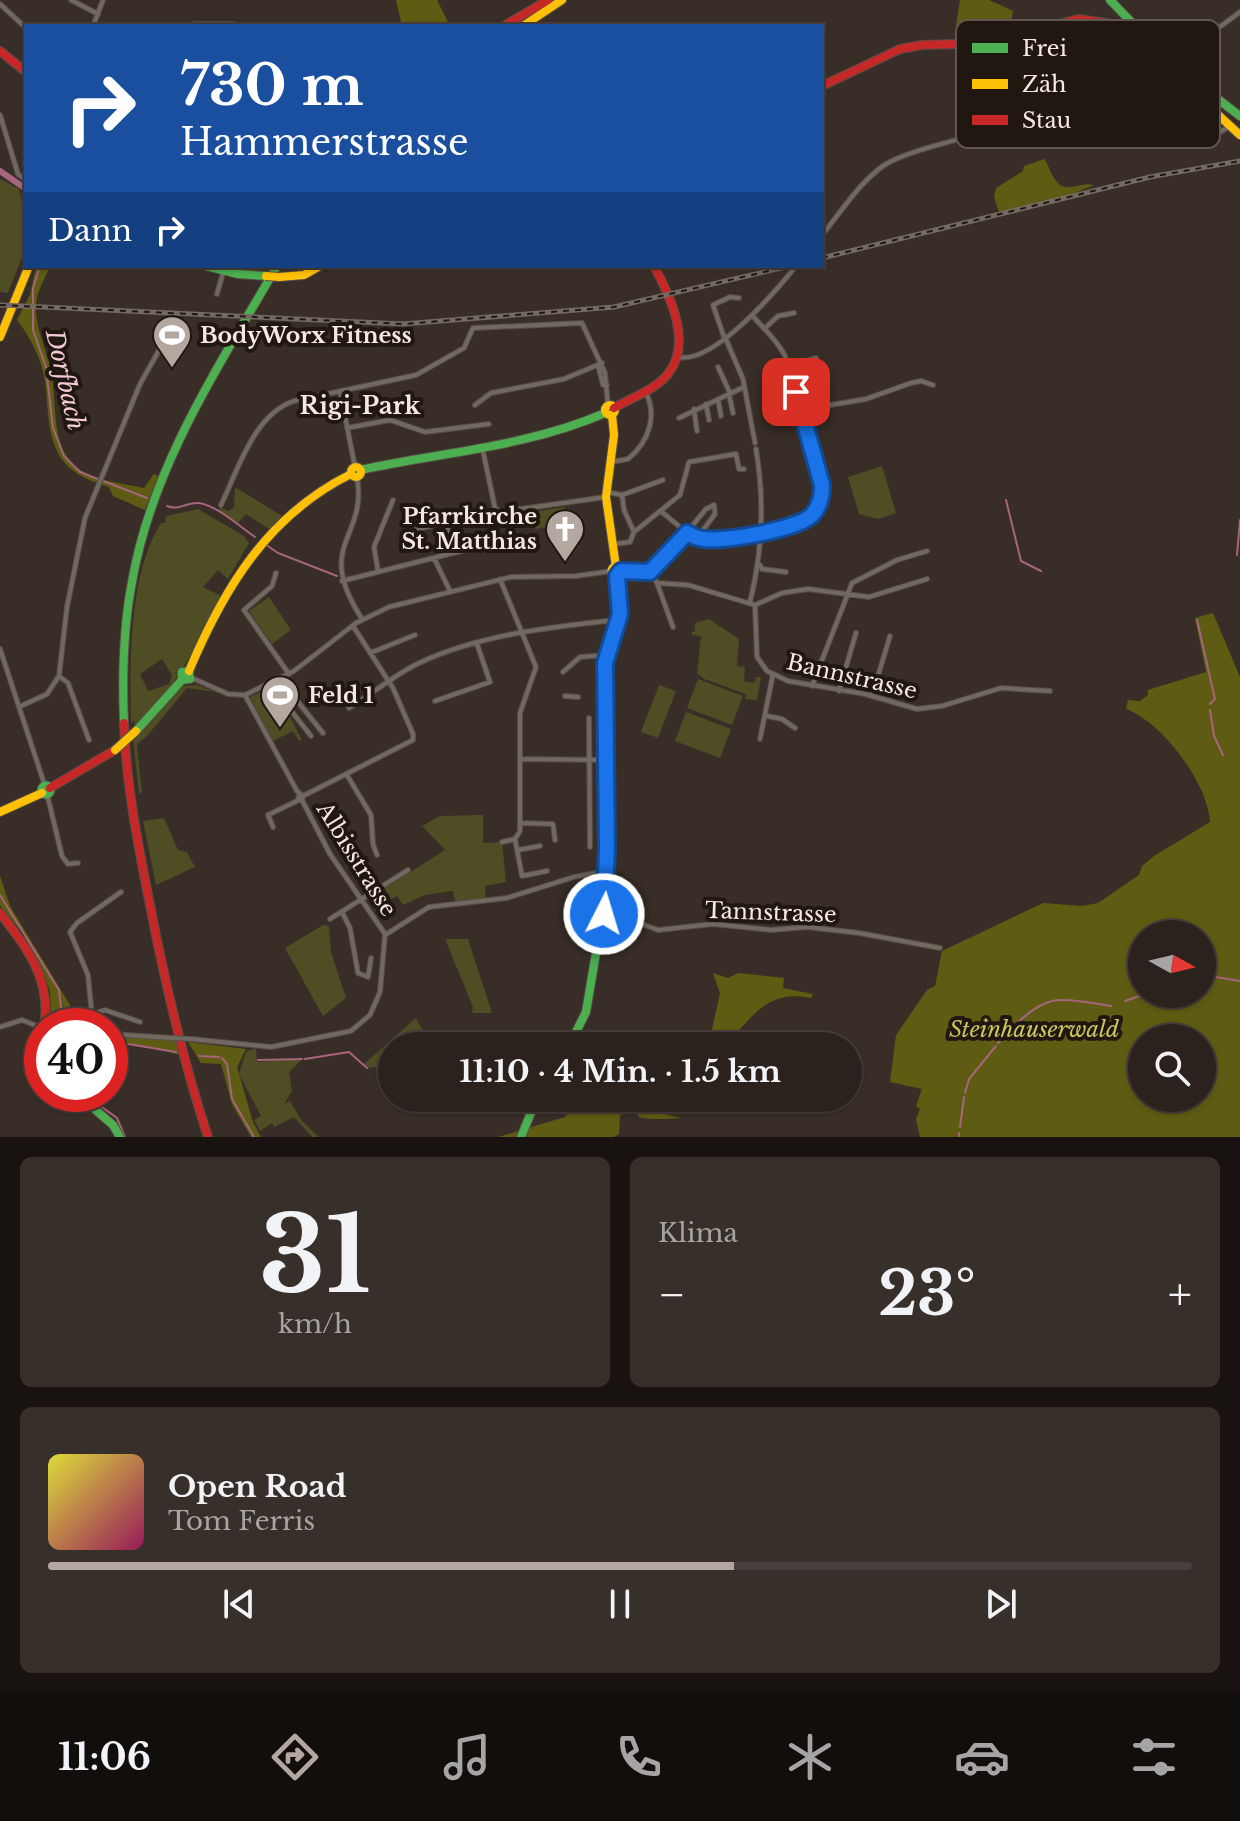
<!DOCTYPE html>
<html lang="de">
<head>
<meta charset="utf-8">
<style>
  body { margin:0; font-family:"Libre Baskerville",serif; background:#372f2a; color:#f1f3f6; height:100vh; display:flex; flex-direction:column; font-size:30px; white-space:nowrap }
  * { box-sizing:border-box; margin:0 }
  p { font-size:26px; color:#a6a4a4 }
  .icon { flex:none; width:44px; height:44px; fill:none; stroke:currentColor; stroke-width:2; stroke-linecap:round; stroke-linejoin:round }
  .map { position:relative; height:1137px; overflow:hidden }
  .details { display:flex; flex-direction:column; gap:20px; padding:20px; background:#181310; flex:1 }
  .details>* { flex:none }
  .guide { position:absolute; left:24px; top:24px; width:800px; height:244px; border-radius:0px; box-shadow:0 2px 6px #0004,0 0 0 2px #473f3b; background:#1a4fa0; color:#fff; overflow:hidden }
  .needle { width:52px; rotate:98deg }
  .controls { position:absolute; left:1128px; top:920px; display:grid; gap:16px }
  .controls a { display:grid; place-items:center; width:88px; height:88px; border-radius:50%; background:#2b221d; box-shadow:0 2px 6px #0004,0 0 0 2px #473f3b; font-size:40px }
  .speed { position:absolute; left:24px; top:1008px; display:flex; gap:16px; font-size:40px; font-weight:700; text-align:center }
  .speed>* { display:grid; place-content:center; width:104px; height:104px; border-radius:50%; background:#2b221d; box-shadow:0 2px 6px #0004,0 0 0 2px #473f3b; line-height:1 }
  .speed .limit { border:12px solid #d22; background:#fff; color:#111 }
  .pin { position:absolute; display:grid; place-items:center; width:68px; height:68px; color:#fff; margin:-34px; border-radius:16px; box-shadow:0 4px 12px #0006 }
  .me { position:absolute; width:88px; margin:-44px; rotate:5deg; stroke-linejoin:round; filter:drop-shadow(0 0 6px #0008) }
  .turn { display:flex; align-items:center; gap:28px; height:168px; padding:0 24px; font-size:36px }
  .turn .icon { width:104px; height:104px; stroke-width:2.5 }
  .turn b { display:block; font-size:56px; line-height:68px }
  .then { display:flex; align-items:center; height:76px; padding:0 24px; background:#0003; gap:16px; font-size:30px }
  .big { font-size:60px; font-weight:800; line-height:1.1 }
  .details .tile { flex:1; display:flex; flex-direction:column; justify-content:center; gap:12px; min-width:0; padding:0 28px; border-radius:12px; background:#372f2a }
  .details .dial { align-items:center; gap:0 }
  .dial b { font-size:104px; line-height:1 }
  .song { display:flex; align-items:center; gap:24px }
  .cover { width:96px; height:96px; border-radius:12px; background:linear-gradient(135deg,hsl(60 70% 55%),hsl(330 70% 35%)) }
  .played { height:8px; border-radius:4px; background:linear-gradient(90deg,#b4a79f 60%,#473f3b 60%) }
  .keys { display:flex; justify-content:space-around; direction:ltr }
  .heat { display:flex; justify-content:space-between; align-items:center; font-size:44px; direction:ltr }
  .details .tiles { flex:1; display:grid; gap:20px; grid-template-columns:1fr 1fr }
  .tile:last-child { grid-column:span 2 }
  .trip { position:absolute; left:378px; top:1032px; width:484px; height:80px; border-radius:40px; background:#2b221d; box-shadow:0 2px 6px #0004,0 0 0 2px #473f3b; font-weight:800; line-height:80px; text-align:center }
  .dock { display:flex; height:128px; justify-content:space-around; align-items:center; background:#110e0c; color:#a6a4a4 }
  .dock .icon { width:56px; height:56px }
  .dock .active { color:#b4a79f }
  .dock b { font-size:36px; color:#f1f3f6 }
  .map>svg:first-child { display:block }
  .green { fill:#4e4d24; fill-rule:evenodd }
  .forest { fill:#5e5c13; fill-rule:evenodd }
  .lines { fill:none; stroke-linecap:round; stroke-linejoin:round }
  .stream { stroke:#a6647d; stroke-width:2 }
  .river { stroke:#a6647d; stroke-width:6 }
  .street-casing { stroke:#574d46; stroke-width:6 }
  .fast-casing { stroke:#574d46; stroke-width:10 }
  .slow-casing { stroke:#574d46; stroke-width:10 }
  .jam-casing { stroke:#574d46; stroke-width:10 }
  .street { stroke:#716862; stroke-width:4 }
  .fast { stroke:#4caf50; stroke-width:8 }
  .slow { stroke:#ffc107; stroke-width:8 }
  .jam { stroke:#c62828; stroke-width:8 }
  .rail-casing { stroke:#746a64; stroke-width:5 }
  .rail { stroke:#201711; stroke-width:2; stroke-dasharray:6; stroke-linecap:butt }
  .street-bridge-casing { stroke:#574d46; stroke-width:6; stroke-linecap:butt }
  .slow-bridge-casing { stroke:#574d46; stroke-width:10; stroke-linecap:butt }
  .street-bridge { stroke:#716862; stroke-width:4 }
  .slow-bridge { stroke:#ffc107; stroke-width:8 }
  .route-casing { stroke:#114b97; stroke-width:20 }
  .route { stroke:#1a73e8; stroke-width:14 }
  .labels { text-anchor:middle; stroke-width:8; stroke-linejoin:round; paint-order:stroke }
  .poi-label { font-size:22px; font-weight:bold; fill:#f6e8e0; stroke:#201711; text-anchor:start }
  .street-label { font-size:22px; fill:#f6e8e0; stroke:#201711 }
  .park-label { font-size:22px; font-style:italic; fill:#c7c75d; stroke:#201711 }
  .water-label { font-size:24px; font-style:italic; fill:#f4c9d8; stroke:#201711 }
  .neighbourhood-label { font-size:24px; font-weight:bold; fill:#f6e8e0; stroke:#201711 }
  .key { fill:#201711; stroke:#60564f; stroke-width:2 }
  .key-label { font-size:22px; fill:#f6e8e0 }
</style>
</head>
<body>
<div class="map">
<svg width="1240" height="1137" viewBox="0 0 1240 1137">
  <rect width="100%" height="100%" fill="#392e27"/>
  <path class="green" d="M0 179 19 189 22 201 26 202V247L8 293 0 292Z
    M882 466 896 513 878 519 859 514 848 477Z
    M235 487 282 516 269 529 246 514 238 523 219 510 220 507 228 511 234 508Z
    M565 507 568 524 535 529 532 512Z
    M198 509 244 536 249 543 228 579 218 570 203 587 223 597C199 643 173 691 135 727L134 720 131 724C130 663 128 575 161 523H165L166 516ZM162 659 172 675 169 684 148 691 140 674Z
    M269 597 291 630 272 644 249 611Z
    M709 619 739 639 737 666 745 667 744 681 754 683 756 677H761L757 700 745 699 746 694 704 679 697 673 701 636 692 635V632L695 631V623Z
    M698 679 743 696 732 725 687 708Z
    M197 685 215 692 187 688 147 736 137 744 142 794 139 793 133 740 178 691 184 686Z
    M659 685 676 691 658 738 641 732Z
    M270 688 272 691 275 689 302 740 299 741 293 731 273 741 250 697Z
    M686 712 731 729 720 758 675 741Z
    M483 815V843L502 842 506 882 485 886 486 901 456 905 453 891 425 895 403 905 397 896 382 904 376 894 445 850 422 826 440 816Z
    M164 818 178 850 187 852 195 867 156 885 143 821Z
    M323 925 329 926 331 952 346 998 323 1016 285 948Z
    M445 939H468L492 1013H472L473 1007Z
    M416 1018 424 1033 416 1038 419 1046H392V1064L369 1068 364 1064Z
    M256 1048 257 1062 304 1058 289 1072 292 1091 284 1104 290 1101 302 1121 319 1137H312L294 1117 274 1127 272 1123 260 1131 254 1120 261 1116 239 1074 246 1052Z"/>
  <path class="forest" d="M396 0H437L450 26H402Z
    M960 0H989L1013 11C1009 43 986 42 959 43L956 25Z
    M1044 159C1049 165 1051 176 1057 182 1067 194 1081 181 1094 185L1065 197 999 212 994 197 996 188 1023 171 1024 166Z
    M36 266H50C45 279 36 292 36 306 35 327 45 346 50 366 58 396 49 442 74 465 91 481 122 483 144 488L154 474 158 476 145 510 113 496 109 487C95 482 81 478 70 468 46 447 49 410 45 381 41 358 31 338 17 320L30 295Z
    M1213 613 1240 677V1137H920L916 1119 920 1109 916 1106 922 1089 890 1082 896 1035 927 990 935 986 942 951 1043 903 1082 906 1098 903 1139 875 1142 866 1154 856 1210 822C1208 783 1162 722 1126 709L1128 700 1140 701 1148 695V690L1206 672 1195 618ZM1142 934H1202V994H1142ZM1142 1038H1202V1098H1142Z
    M0 876 10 906 70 1005 65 1026H57L59 1019H51L50 991 43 972 22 932 0 906Z
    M713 973 728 978 738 973 784 978 783 988 813 994 811 998C769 989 753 1015 728 1043L711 1034 720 993Z
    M110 1036 177 1041 180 1055 146 1046 110 1043Z
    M188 1042 246 1049 237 1067 253 1122 261 1137H251L232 1104 221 1064 201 1063Z
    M583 1098H678L676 1103 656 1112 681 1118C672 1119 646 1120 639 1117L636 1110 620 1115 619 1134 614 1137H498L565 1117Z"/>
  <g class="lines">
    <path class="stream" d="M40 266 33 288V330L46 367 53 428 64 456 80 472 147 498
      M1006 500 1021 561 1041 571
      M167 506C179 511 187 502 199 503 218 506 240 527 255 537
      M265 544 278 553 337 576
      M1237 555 1240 520
      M1197 620 1215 699 1210 704
      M1210 710 1214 736 1223 755
      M0 895 59 990 63 1026
      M1209 976 1240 981
      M1125 1001 1145 994
      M110 1041 176 1052
      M998 1043C1012 1027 1037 1000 1060 1000 1077 999 1095 1004 1111 1006
      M199 1056 219 1057
      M222 1058 227 1064 232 1099 254 1137
      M305 1059 349 1052 367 1068
      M258 1060 302 1059
      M965 1093 969 1079 996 1046
      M84 1094 117 1118 125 1137
      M625 1098 630 1106 655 1112
      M960 1127 964 1097
      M959 1137V1133"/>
    <path class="river" d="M0 171 26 189"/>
    <g class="street-casing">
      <path id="street" d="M71 0 98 14
        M0 4 26 28
        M93 26 103 0
        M1184 59 1194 46 1240 12
        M0 115 18 174 26 180
        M1142 146C1144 118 1152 97 1170 75
        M822 235C841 212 859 183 883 166 917 142 1104 105 1146 110 1171 114 1192 127 1215 135L1230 126
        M217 294 225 266
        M764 329 778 316 794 313
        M724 337 713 305 730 297 739 298
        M725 337 743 379 755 443
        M678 357C713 365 776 291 796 266
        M598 365 603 385H607
        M789 366 816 358
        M718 367 730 393
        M340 391 355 467
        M729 394 733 413
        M718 399 721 416
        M706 404 709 420
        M475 405 491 393 564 379 602 363
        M694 409 697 431
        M801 410 866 399 911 383 921 381 933 385
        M679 418 744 387
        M347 428 390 420 425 432 489 424
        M483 451 495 508 500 512 606 497
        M611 462 628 459C649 442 658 415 645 391
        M357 477C368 540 313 543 362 619
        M607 492 622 495
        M622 495 663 480
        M622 495 624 510 634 532
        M221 505C238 470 254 414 294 401L416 375 464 348 473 328 582 323 605 373 608 406
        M662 512 687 533 704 539 796 525C810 519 819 509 822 493 824 474 793 373 784 354 776 339 763 328 752 315
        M445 519 454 553
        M410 531 447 522
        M614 544 630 542 634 532 680 495 689 462 736 454 739 469H744
        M434 558 450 591
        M760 565 762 569 786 572
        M378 571 374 547 393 500
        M621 571 650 572 664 560 706 509 714 505 715 514 697 538
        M650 572 657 583 673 627
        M276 573 272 586 244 610 289 674
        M500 579 536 667 520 713V831L515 839 502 842
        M342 581 489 544
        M657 583 688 585 755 605 757 657 767 671 788 681 865 694 917 709 942 706 1001 688 1050 691
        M750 602C763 550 765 502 756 449
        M755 605 782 593 808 589 869 597 927 579
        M0 649 45 786
        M370 653 415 635
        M563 672 580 657 606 655
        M59 676 68 683 89 740
        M284 676 298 702 323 733
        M192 678 228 694 245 695 294 671 356 623 389 607 511 577 576 576 612 571
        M812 686 852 583 897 560 927 551
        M839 691 856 633
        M245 695 297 791 303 796 302 800 298 799 299 795
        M565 696 578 697
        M872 696 890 636
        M435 701 490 682 477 644
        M19 707 47 694 59 676 67 607 85 518 140 384 174 324
        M289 708 311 736
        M349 708C372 694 393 676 417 664 477 635 550 627 616 620
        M767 716 782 719 795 728
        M589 718 590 847
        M760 739 773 674
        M521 759 606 760
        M347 775 371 815 373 844 377 855
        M47 794 62 856 68 864 78 863
        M303 796 413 740V734L393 688 353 626
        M302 800 330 854 385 934
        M520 823 553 824 555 840
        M273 827 268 815 299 800
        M515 839 522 876 547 871
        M518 850 540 846
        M605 905 623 910 642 924 658 930 713 924 771 930 807 927 859 933 940 948
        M342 912 350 928 358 973 368 977 371 958
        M330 919 408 870
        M385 935 429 907 507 898 574 877 606 871
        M92 1014 105 1010 140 1022
        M93 1026 88 975 70 932 77 923 121 892
        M0 1027 22 1020 42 1028
        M110 1034 172 1038
        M191 1039 271 1047 351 1031 370 1015 380 992 385 935"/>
    </g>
    <g class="fast-casing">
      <path id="fast" d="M1110 0 1172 64 1240 116
        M206 266 238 274 266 276
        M360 470C443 452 527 447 605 413
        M124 723C122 675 123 629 132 582 152 466 219 366 277 266
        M136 731 182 680V672L189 671 190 679 182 680
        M41.5 790a4.5 4.5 0 1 1 9 0a4.5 4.5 0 1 1-9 0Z
        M569 1046 586 1012 606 894 605 663 620 614 617 576
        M77 1094 113 1125 120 1137
        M521 1137 537 1098"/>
    </g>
    <g class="slow-casing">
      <path id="slow" d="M523 26 562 0
        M1151 53 1240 135
        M279 277 304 275 320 266
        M0 337 29 266
        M605 410a5 5 0 1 1 10 0a5 5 0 1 1-10 0Z
        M612 415 614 435 606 497 616 567
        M351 472a5 5 0 1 1 10 0a5 5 0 1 1-10 0Z
        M611.5 571a4.5 4.5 0 1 1 9 0a4.5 4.5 0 1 1-9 0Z
        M189 671C224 588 268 515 351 474
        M0 812 42 793"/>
    </g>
    <g class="jam-casing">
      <path id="jam" d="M194 26H233
        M504 26 548 0
        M0 51 26 72
        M822 86 900 49 922 45 993 43 1078 19 1112 24 1131 34 1151 53
        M614 408C631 398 655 390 668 374 693 343 670 296 654 266
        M124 723C126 784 138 845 150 905 165 983 183 1061 208 1137
        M50 788 115 750
        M0 913C27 948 52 980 44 1026"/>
    </g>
    <use href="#street" class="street"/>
    <use href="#fast" class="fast"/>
    <use href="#slow" class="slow"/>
    <use href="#jam" class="jam"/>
    <g class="rail-casing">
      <path id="rail" d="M822 258 1150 177 1240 161
        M0 305 403 324 614 307 790 266"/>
    </g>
    <use href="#rail" class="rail"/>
    <g class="street-bridge-casing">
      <path id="street-bridge" d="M172 1038 191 1039"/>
    </g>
    <g class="slow-bridge-casing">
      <path id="slow-bridge" d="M266 276 279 277
        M115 750 136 731"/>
    </g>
    <use href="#street-bridge" class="street-bridge"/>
    <use href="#slow-bridge" class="slow-bridge"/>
  </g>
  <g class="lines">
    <g class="route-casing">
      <path id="route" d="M604 914 607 850 605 663 620 614 617 576 621 571 650 572 687 533C693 536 698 539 704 539 724 542 801 529 813 514 820 506 822 495 822 485L796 392"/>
    </g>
    <use href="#route" class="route"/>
  </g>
  <defs>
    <g id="stadium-pin" transform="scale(2)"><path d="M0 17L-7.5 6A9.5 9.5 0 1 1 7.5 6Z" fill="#b4a79f" stroke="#201711"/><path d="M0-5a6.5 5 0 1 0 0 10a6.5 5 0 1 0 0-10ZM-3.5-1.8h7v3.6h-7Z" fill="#fff"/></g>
    <g id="church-pin" transform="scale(2)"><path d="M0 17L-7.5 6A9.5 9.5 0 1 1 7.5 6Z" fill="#b4a79f" stroke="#201711"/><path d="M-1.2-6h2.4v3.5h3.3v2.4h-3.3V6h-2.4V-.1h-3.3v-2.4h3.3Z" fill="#fff"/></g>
  </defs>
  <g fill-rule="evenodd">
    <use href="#stadium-pin" x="172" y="335"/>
    <use href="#church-pin" x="565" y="529"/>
    <use href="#stadium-pin" x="280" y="695"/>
  </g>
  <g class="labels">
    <g class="poi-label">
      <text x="200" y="343">BodyWorx Fitness</text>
      <text x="537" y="524" text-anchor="end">Pfarrkirche<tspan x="537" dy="25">St. Matthias</tspan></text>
      <text x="308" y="703">Feld 1</text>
    </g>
    <g class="street-label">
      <text transform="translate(852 676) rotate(13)" y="8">Bannstrasse</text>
      <text transform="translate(357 859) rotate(58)" y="8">Albisstrasse</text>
      <text transform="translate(771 912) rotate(2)" y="8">Tannstrasse</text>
    </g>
    <g class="park-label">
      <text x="1034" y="1037">Steinhauserwald</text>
    </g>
    <g class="water-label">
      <text transform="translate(65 380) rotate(77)" y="8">Dorfbach</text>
    </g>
    <g class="neighbourhood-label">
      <text x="360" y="414">Rigi-Park</text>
    </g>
  </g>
  <rect x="956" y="20" width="264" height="128" rx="12" class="key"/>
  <rect x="972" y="43" width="36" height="10" fill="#4caf50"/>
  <rect x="972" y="79" width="36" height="10" fill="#ffc107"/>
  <rect x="972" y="115" width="36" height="10" fill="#c62828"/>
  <g class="key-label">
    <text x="1022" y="56">Frei</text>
    <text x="1022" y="92">Zäh</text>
    <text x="1022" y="128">Stau</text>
  </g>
</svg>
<div class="controls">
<a><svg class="needle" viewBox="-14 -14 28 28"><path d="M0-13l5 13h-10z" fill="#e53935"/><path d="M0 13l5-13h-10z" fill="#a6a4a4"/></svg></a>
<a><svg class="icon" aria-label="search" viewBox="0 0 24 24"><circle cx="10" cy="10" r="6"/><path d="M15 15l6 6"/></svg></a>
</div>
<div class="speed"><div class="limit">40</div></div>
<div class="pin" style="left:796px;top:392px;background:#d93025"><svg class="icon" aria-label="arrive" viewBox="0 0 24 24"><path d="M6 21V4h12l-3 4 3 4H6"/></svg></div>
<svg class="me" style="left:604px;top:914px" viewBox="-20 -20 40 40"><circle r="17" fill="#1a73e8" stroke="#fff" stroke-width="3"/><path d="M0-11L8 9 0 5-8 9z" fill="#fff"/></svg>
<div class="trip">11:10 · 4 Min. · 1.5 km</div>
<div class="guide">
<div class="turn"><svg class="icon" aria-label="right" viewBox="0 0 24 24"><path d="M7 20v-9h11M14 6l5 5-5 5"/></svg><div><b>730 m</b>Hammerstrasse</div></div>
<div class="then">Dann<svg class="icon" aria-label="right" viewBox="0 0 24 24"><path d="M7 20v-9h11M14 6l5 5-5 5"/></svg></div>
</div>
</div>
<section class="details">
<div class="tiles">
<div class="tile dial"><b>31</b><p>km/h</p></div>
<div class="tile"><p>Klima</p>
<div class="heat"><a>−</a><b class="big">23°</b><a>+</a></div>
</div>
<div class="tile">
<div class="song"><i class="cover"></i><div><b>Open Road</b><p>Tom Ferris</p></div></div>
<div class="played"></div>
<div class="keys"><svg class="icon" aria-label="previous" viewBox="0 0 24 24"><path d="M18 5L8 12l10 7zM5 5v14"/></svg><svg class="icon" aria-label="pause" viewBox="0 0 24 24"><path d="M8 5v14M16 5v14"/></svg><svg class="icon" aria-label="next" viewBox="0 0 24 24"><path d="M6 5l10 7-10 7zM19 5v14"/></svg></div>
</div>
</div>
</section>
<nav class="dock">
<b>11:06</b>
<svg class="icon active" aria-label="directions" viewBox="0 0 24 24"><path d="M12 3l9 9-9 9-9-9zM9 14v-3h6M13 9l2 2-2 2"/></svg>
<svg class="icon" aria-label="music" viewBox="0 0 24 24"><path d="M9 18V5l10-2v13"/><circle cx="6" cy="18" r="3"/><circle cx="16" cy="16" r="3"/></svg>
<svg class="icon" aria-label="phone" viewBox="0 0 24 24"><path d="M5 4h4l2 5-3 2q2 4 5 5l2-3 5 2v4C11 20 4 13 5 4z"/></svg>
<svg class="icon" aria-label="climate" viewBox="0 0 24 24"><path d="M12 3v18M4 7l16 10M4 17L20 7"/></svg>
<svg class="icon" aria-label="car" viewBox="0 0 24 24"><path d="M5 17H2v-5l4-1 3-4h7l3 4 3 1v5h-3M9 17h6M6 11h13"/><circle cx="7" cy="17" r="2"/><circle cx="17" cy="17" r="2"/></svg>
<svg class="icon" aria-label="filters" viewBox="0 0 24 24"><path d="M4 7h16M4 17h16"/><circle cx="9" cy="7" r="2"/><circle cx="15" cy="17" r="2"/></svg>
</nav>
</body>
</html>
